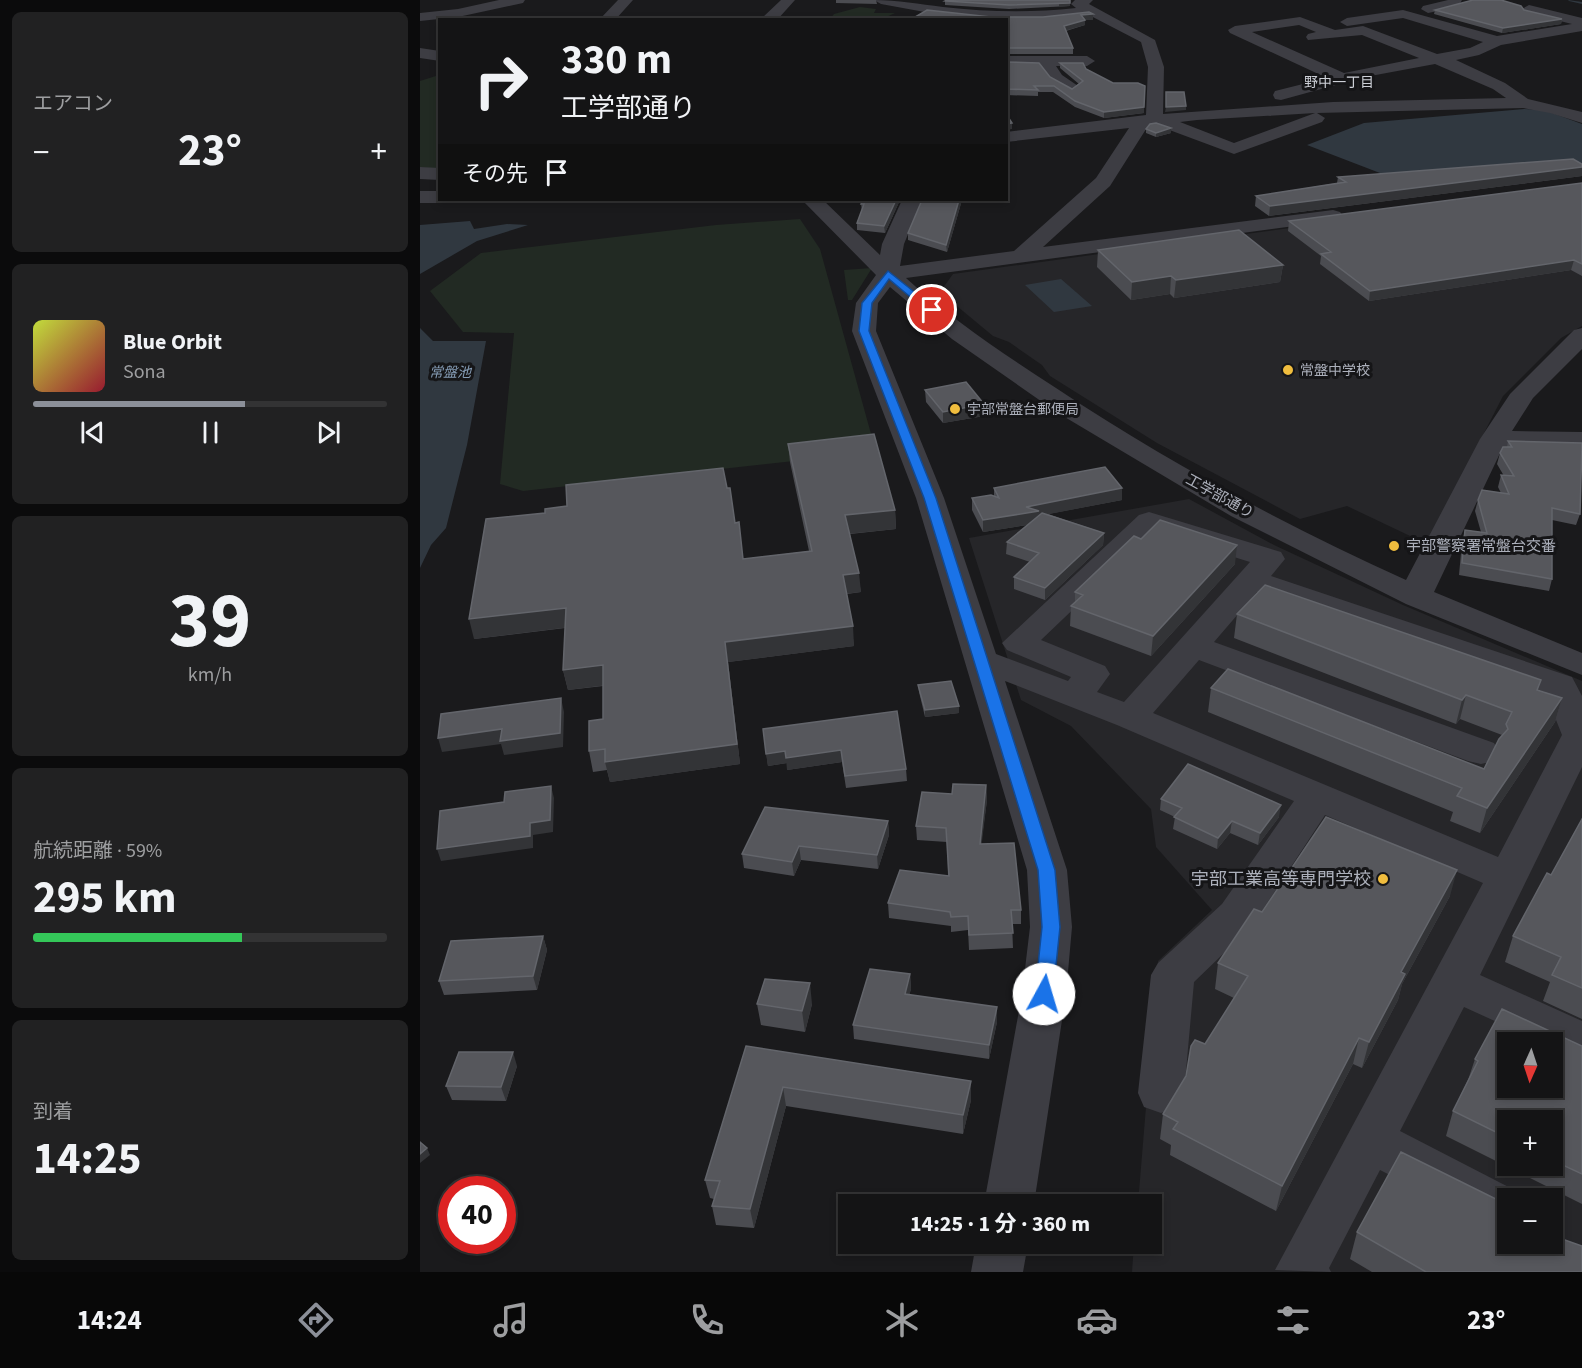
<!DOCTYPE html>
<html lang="ja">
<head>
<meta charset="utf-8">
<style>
  body { margin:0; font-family:"Source Sans 3","Noto Sans JP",sans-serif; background:#212122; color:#f1f3f6; height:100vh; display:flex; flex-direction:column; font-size:22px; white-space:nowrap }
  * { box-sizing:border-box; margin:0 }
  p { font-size:20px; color:#9d9ea0 }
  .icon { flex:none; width:33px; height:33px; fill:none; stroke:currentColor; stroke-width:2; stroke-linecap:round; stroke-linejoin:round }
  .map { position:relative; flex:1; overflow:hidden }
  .sheet { display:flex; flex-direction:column; gap:12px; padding:12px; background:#0b0b0c; width:420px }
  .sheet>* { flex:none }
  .banner { position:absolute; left:18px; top:18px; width:570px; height:183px; border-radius:0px; box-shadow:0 3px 9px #0003,0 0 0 2px #333334; background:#141415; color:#f1f3f6; overflow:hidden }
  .needle { width:39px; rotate:183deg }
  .buttons { position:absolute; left:1077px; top:1032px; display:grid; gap:12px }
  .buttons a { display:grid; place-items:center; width:66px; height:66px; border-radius:0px; background:#141415; box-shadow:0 3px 9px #0003,0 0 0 2px #333334; font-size:30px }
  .speed { position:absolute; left:18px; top:1176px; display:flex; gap:12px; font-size:30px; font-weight:700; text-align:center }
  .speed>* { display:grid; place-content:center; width:78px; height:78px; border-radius:50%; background:#141415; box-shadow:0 3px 9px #0003,0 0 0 2px #333334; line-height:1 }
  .speed .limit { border:9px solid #d22; background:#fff; color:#111 }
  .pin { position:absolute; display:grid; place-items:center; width:51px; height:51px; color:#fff; margin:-26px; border:3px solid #fff; border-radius:50%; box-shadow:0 2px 6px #0007 }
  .me { position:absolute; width:66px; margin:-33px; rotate:6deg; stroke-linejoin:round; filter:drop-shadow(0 0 4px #0008) }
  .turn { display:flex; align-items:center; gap:21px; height:126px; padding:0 24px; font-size:27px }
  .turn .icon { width:78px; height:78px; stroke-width:2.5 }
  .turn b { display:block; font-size:42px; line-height:51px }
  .then { display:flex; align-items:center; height:57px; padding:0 24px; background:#0003; gap:12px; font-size:22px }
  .big { font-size:45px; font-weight:700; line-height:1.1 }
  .sheet .widget { flex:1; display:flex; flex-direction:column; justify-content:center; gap:9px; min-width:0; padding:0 21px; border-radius:9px; background:#212122 }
  .sheet .dial { align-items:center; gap:0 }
  .dial b { font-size:78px; line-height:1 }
  .song { display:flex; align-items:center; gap:18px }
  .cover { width:72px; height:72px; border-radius:9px; background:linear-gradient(135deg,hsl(70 70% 55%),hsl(350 70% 35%)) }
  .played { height:6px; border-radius:3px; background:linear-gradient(90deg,#8c9099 60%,#333334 60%) }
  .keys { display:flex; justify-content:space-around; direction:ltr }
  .heat { display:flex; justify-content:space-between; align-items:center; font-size:33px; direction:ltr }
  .charge { height:9px; border-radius:4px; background:linear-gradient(90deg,#34c759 59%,#333334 0) }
  .trip { position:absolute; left:418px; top:1194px; width:324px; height:60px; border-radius:0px; background:#141415; box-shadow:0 3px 9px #0003,0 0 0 2px #333334; font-weight:700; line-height:60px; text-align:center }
  .menu { display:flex; height:96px; justify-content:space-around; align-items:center; background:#080808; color:#9d9ea0 }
  .menu .icon { width:42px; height:42px }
  .menu .on { color:#8c9099 }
  .menu b { font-size:27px; color:#f1f3f6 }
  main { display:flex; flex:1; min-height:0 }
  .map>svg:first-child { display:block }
  .built { fill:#262629; fill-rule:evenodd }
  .green { fill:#222a23 }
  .water { fill:#303840 }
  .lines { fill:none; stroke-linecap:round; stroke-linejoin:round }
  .stream { fill:#303840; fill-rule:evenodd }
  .minor { fill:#3d3d43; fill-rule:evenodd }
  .wall { fill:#4b4c51; fill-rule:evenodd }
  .shaded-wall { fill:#333437 }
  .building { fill:#56575c; stroke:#63656b; stroke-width:1.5; fill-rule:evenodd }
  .route { fill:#1a73e8; stroke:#114b97; stroke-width:1.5 }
  .poi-dot { fill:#f0bd3e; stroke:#151517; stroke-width:2 }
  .labels { text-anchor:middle; stroke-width:6; stroke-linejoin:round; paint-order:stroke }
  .far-neighbourhood-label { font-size:14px; fill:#cdd0d7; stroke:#151517 }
  .far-poi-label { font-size:14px; fill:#acb0bb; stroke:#151517; text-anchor:start }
  .far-water-label { font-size:14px; font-style:italic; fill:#859cb5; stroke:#151517 }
  .street-label { font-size:15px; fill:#acb0bb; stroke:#151517 }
  .poi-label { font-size:15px; fill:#acb0bb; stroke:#151517; text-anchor:start }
  .near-poi-label { font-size:18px; fill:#acb0bb; stroke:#151517; text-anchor:end }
</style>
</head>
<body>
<main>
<section class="sheet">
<div class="widget"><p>エアコン</p>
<div class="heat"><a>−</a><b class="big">23°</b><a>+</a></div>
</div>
<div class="widget">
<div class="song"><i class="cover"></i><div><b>Blue Orbit</b><p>Sona</p></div></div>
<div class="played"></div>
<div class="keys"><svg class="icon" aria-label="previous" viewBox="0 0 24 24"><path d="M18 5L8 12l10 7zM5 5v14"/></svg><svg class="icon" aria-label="pause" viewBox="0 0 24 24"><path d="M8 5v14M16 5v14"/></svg><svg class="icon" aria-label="next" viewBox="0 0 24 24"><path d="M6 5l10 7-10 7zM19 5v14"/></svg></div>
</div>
<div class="widget dial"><b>39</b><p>km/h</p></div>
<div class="widget"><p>航続距離 · 59%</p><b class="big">295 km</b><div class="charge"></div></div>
<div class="widget"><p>到着</p><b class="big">14:25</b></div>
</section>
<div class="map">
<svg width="1162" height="1272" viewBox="0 0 1162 1272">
  <rect width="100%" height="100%" fill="#1a1a1c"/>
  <path class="built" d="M1162 188V326L1141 338 1083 396 1007 544 927 506 880 519 737 443 630 376 622 365 589 342 573 336 520 292 533 274Z
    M769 499 854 545 983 605 1162 681V1272H712L714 1244H732V1204H718L738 961 792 910 736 847 731 809 651 726 601 700 549 538ZM1088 1042H1132V1088H1088ZM1088 1120H1132V1166H1088ZM1088 1198H1132V1244H1088Z"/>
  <path class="green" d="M440 7 456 9 454 13H475L462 19H410L414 14Z
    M19 75V169L0 167V81Z
    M380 219 400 249 456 452 103 491 80 484 94 333 43 332 10 291 61 253 296 225Z
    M452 268 432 300H428L424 270Z"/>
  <path class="water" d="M1104 109 1124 110 1162 124V164L973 178 887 145 944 123Z
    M50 221 54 229 87 224 108 225 57 241 0 274V225Z
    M641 279 672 306 634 312 605 285Z
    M0 328 13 341H66L47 445 26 528 11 545 0 568Z"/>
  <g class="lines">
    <path class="stream" d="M1148 0 1162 2V4L1149 1Z"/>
    <path class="minor" d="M79 0H105L103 3 38 17 0 21V13L38 9Z
      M198 0H213L195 20H179Z
      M361 0H375L357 20H340Z
      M454 0C478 0 499 4 523 7 567 12 611 13 656 8L651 4 655 0H673L669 4 735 40 744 67 743 114 913 102 1086 98 1073 89 1015 64 945 77 861 100 855 99 853 95 855 91 907 78 810 33 808 30 815 26 880 17 915 30 943 26 1017 54 1050 48 1063 42 983 18 927 26 920 22 927 18 983 10 1077 36 1152 24 1104 12 1102 9 1109 5 1162 18V31L1081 45 1059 55 1036 60 1085 83 1108 99 1162 112V123L1130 113 1103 108 897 113 905 118 902 122 814 154 736 125 728 126 690 186 623 247 913 210 920 212 923 216 920 220 486 278C532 320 584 354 636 388 747 462 865 525 986 580L1060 439 1090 394 1154 330 1162 328V349L1113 398 1092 431 1162 432V448L1083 447 1014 592 1162 653V675L986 604 811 516 638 413 532 339 470 287 458 303 456 331 524 498 576 654 648 681 651 677 587 650 582 643 719 515 729 512 861 552 865 559 851 576 1152 677 1162 696V767L1060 975 1162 1021V1060L1132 1048V1042H1121L1044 1007 980 1131 1106 1196 1107 1198H1088V1235L960 1170 909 1268 911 1272 855 1270 1063 883 905 815 832 926 774 982 764 1093 758 1107 741 1113 724 1107 718 1093 731 975 738 963 802 904 874 801 697 725 585 681 647 870 652 927 646 994 614 1204H564L602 994 610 927 607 870 496 498 432 331 436 303 456 275 382 200H403L460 255 462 244 482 200H502L484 244 480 266 594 251 676 178 709 128 586 142V132L726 115 728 67 721 42 669 15 623 20H571L521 15 461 4ZM879 25 896 32 888 34 886 37 888 40 942 35 999 58 924 73 832 32ZM895 113 814 143 760 122 777 120ZM734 532 830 562 704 702 677 692 690 674 685 666 621 640ZM837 592 1125 692 1142 735 1078 857 733 713 779 660 1048 761 1061 764 1074 761 1079 752 1074 743 794 642Z
      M1028 0H1042L1038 7 1008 13 1001 9 1003 6Z
      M0 48 20 51V61L0 58Z
      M586 56H667L675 61 667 66H636L642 75 661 88 653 93 631 81 620 66H586Z
      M0 167 20 168V180L0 179Z
      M0 191H20V200H28L20 203H0Z
      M556 1244H608L603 1272H551Z"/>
  </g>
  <path class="wall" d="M416 0H456L457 4 416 3Z
    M525 1 650 2V6L589 9 525 5Z
    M1015 10H1104L1142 19 1141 24 1082 33 1014 14Z
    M571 17 673 20H665V25L646 31 653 48V54H586V20Z
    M586 62 630 77 652 89 659 84 640 68V63L666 69 724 113 684 118 655 107 633 92H618V96L586 95Z
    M726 129 751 133 736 137 726 133Z
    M1162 164V176L849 216 835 206 836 196 917 183 918 177Z
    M1162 183V276L1151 270 949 301 900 264 901 256 868 231 869 221Z
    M443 200H480L465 233 437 230V223L442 211 441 204Z
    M502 200H542L527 252 488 240V233Z
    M678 250 863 265 860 282 754 298 750 294 711 300 677 267Z
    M505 390 564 404V416L523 423 506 402Z
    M1088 441 1160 514 1156 525 1132 520V579L1129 591 1039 575 1042 542 1045 530 1061 532 1055 511 1058 500 1081 493 1078 487 1081 475 1084 476 1077 464 1080 453 1087 447Z
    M368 444 475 510 476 529 430 534 441 592 427 594 434 646 308 662 320 764 190 782 187 770 173 772 169 751 183 719V686L148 690 143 670 145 628 54 639 125 513 307 488 323 559 389 551 370 462Z
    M574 488 702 500 628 514 684 533 683 545 625 600 594 589V577L610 562 586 554 587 542 607 525 563 532 552 510V498L574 496Z
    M815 564 731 656 650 626 651 606 655 603V592Z
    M817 614 1118 690 1142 698 1135 722 1060 833 1030 821 1033 812 788 712 791 688 1064 769 1082 735 1040 719 1036 724 814 638Z
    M498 685 539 713 505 717 499 692Z
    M343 729 486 769 487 781 426 788 422 762 367 770V763L348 766Z
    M566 785 567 800 561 844 601 910V924H592L593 948 549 950 548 930 531 932V926L469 918 468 903 528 876 527 842 497 840 496 826 532 794Z
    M741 799 859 817 838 845 810 833 797 849 753 829 755 817 740 810Z
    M1162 819V1019L1123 1001 1130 982 1085 962 1093 936 1131 875Z
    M468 821 469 835 458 869 381 860 374 876 324 868 322 854Z
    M1030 896 982 984 978 1000 942 1068 933 1064 856 1211 750 1155 751 1145 740 1139 743 1114 814 998 795 989 798 963 842 912Z
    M123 936 127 950 117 990 24 995 19 981Z
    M490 974 491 989 489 995 577 1022 569 1059 434 1039 433 1025Z
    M337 1004H392L385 1032 341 1025Z
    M326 1046 551 1100 543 1134 366 1106 334 1228 296 1225 292 1206 294 1199 290 1198 285 1180Z
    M1162 1046V1204L1026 1136 1033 1111 1048 1080 1055 1059ZM1088 1120H1132V1166H1088Z
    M97 1066 86 1101 32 1100 26 1086Z
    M937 1232 1162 1272H952L930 1259Z"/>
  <path class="shaded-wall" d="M650 3V6L639 7V4Z
    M673 14V20H665V25L644 31V26L661 15Z
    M1142 19 1141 24 1082 33 1083 28Z
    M766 106V110L745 112 746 107Z
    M724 107V113L684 118V112Z
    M592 123V129L586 130V124Z
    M751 128V133L736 137V133Z
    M1162 167V176L849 216 850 206Z
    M476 200H480L465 233 464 226Z
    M539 200H542L527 252 526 245Z
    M1154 260 1151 270 949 301 950 291Z
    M863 265 860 282 754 298 756 280Z
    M751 276 750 294 711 300 712 282Z
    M564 404V416L523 423V412Z
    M702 488V500L619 516V523L563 532V520L606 507Z
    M475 510 476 529 427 534 425 515Z
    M684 533 683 545 625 600V588Z
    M817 545 815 564 731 656 733 636Z
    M439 573 441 592 424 594 423 575Z
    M146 608 151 627 54 639 49 619Z
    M433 626 434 646 308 662 320 764 190 782 185 762 305 642Z
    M183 665 187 685 148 690 143 670Z
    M1046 695 1040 719 1036 724 1042 700Z
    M141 698 144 712 143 747 84 755 81 744 22 752 18 738Z
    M1142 698 1135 722 1060 833 1067 808Z
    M539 706V713L505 717V710Z
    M421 750 422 762 367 770 366 758Z
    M365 751 367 763 348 766 346 754Z
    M566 785 567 800 560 858V844Z
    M131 786 134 798 133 832 113 835V848L21 861 17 849 110 823Z
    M861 805 859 817 838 845 840 833Z
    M468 821 469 835 458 869 457 855Z
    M812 821 810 833 797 849 798 838Z
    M379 846 381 860 374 876 372 862Z
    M1037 870 1030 896 982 984 978 1000 942 1068 949 1042 981 972Z
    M123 936 127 950 117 990 113 976Z
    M490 974 491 989 486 1008 485 994Z
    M390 983 392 1004 385 1032 382 1011Z
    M577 1007V1022L569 1059V1045Z
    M939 1038 933 1064 856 1211 862 1186Z
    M93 1052 97 1066 86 1101 81 1087Z
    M551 1081V1100L543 1134V1115Z
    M363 1087 366 1106 334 1228 330 1209Z
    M7 1148 10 1155 0 1163V1154Z"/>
  <path class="building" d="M527 0H650V3L589 5 525 1Z
    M1053 0H1081L1101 6 1104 10 1142 19 1083 28 1015 10Z
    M507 10 571 17H623L669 12 673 14 661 15 665 20 644 26 653 48H586V20H490Z
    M586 62 619 63 630 77 652 89 663 81 640 63H663L666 69 693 83H718L725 86 724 107 684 112 655 101 634 86H614L618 90 586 89Z
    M746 92H764L766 106 746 107Z
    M586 114 592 123 586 124Z
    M736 123 751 128 736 133 726 129 730 124Z
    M1153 159 1162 164V167L850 206 836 196 926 182 918 177Z
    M1162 183V264L1154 260 950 291 901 254 911 252 869 221Z
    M443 200H476L464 226 437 223 444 204H441Z
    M502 200H539L526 245 488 233Z
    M819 230 863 265 756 280 751 276 712 282 678 250Z
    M546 382 564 404 523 412 505 390Z
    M454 434 475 510 425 515 439 573 423 575 433 626 305 642 317 744 185 762V749L169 751V721L183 719V665L143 670 146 608 49 619 66 519 125 513V509L147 506 146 485 303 468 307 488H310L315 523 319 522 323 559 392 551 368 444Z
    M1088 441 1162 443 1160 514 1132 508V579L1042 563 1045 530 1067 533 1058 500 1062 490 1089 494 1081 475 1094 476 1080 453 1083 447H1092Z
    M685 467 702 488 606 507 619 511 563 520 552 498 571 495 579 498 574 488Z
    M622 513 684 533 625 588 594 577 619 553 587 542Z
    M740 520 817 545 733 636 651 606 663 595 655 592 714 536 721 539Z
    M845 585 1121 680 1117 690 1142 698 1067 808 1037 796 1042 788 791 688 808 669 1064 769 1079 739 1088 729 1086 724 1092 712 1046 695 1042 700 817 614Z
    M531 681 539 706 505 710 498 685Z
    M141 698 140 733 80 741 82 729 18 738 21 714Z
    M477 711 486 769 425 776 421 750 366 758 365 751 346 754 343 729Z
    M768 764 861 805 840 833 812 821 798 838 754 817 762 808 741 799Z
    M533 784 566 785 560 844 594 843 601 910H591L593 933 549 935 548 916 531 917 530 912 468 903 480 870 529 876 526 828 496 826 502 792 532 794Z
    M131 786 130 820 110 823V836L17 849 20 811 84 802 85 792Z
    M345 807 468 821 457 855 379 846 372 862 322 854Z
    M906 817 1037 870 981 972 985 974 949 1042 939 1038 862 1186 753 1129 758 1122 743 1114 766 1076 771 1046 775 1040 785 1044 828 976 798 963 834 909 842 912Z
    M1162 819V988L1132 975 1141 957 1093 936 1122 882 1127 873 1131 875Z
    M123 936 113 976 19 981 31 941Z
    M450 969 490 974 485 994 577 1007 569 1045 433 1025Z
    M345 979 390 983 382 1011 337 1004Z
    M1082 1009 1162 1046V1174L1132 1160V1120H1088V1138L1033 1111 1058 1061 1055 1059ZM1088 1042H1132V1088H1088Z
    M326 1046 551 1081 543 1115 363 1087 330 1209 292 1206 300 1181 285 1180Z
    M39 1052H93L81 1087 26 1086Z
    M0 1142 7 1148 0 1154Z
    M981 1152 1088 1205V1244H1132V1232L1142 1239 1162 1246V1272H1006L937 1232Z"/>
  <path class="route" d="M468 271 517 310 508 312 469 279 452 303 449 331 516 498 635 870 640 927 633 994 631 1000 624 1002 618 1000 615 994 622 927 618 870 504 498 439 331 442 303Z"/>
  <g class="poi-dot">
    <circle cx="868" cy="370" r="6"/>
    <circle cx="535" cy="409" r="6"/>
    <circle cx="974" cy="546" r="6"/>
    <circle cx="963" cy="879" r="6"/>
  </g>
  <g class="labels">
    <g class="far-neighbourhood-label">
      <text x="919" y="87">野中一丁目</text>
    </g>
    <g class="far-poi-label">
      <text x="880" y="375">常盤中学校</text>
      <text x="547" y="414">宇部常盤台郵便局</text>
    </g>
    <g class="far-water-label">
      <text x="30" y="377">常盤池</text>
    </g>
    <g class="street-label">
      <text transform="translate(800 496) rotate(29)" y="5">工学部通り</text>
    </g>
    <g class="poi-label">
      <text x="986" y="551">宇部警察署常盤台交番</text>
    </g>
    <g class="near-poi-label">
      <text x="951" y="885">宇部工業高等専門学校</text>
    </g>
  </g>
</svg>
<div class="buttons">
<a><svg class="needle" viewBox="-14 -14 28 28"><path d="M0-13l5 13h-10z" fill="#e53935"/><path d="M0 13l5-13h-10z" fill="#9d9ea0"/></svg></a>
<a>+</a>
<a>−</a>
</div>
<div class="speed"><div class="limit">40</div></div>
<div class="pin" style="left:512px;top:310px;background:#d93025"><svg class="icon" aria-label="arrive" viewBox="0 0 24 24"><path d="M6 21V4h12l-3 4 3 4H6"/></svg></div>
<svg class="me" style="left:624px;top:994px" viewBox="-20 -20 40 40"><circle r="19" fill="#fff"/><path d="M0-13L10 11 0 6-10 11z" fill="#1a73e8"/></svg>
<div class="trip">14:25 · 1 分 · 360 m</div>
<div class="banner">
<div class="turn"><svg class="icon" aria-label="right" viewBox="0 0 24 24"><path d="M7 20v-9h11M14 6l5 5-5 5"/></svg><div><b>330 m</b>工学部通り</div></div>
<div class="then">その先<svg class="icon" aria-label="arrive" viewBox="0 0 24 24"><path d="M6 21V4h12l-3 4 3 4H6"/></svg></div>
</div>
</div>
</main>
<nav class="menu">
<b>14:24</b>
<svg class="icon on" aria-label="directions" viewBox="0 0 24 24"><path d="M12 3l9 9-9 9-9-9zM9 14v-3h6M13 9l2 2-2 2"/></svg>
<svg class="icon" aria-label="music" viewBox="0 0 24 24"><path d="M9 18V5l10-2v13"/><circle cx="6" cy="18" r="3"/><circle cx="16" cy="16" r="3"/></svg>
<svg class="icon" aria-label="phone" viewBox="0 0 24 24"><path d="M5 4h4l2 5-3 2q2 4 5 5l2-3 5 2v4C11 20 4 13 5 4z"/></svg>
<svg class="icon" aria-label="climate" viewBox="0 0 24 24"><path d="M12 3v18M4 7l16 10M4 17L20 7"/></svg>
<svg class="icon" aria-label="car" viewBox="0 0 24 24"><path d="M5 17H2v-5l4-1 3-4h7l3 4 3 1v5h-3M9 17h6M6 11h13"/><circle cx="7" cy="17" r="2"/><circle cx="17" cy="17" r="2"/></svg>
<svg class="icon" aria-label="filters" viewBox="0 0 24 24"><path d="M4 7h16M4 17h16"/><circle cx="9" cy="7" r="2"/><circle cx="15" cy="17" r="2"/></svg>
<b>23°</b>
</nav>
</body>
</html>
